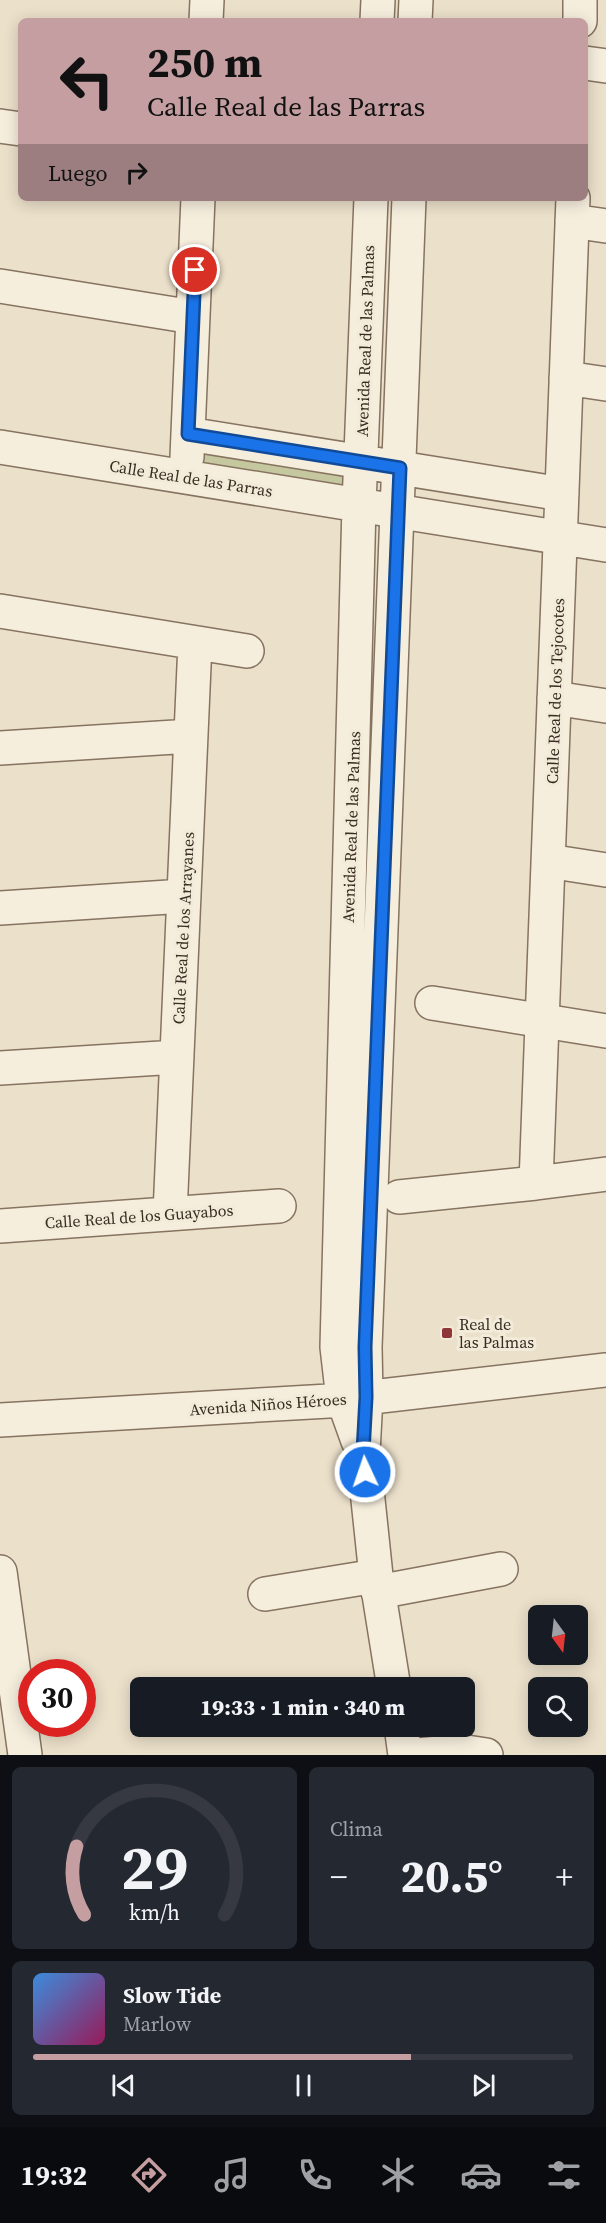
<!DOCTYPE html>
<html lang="es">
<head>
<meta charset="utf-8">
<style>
  body { margin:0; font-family:"Source Serif 4",serif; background:#242831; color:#f1f3f6; height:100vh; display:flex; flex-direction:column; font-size:22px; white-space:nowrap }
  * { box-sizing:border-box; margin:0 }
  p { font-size:20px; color:#9ea1a6 }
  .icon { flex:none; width:33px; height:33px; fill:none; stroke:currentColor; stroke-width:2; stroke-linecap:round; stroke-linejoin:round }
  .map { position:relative; height:1755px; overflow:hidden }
  .side { display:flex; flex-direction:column; gap:12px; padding:12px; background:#0d0f14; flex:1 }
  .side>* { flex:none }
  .banner { position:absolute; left:18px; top:18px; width:570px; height:183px; border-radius:9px; box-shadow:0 3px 15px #0003; background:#c59ea1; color:#111; overflow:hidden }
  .needle { width:39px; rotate:165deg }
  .fabs { position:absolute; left:528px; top:1605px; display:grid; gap:12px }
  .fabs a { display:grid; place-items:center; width:60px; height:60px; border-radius:9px; background:#171b24; box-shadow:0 3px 15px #0003; font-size:30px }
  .speed { position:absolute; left:18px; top:1659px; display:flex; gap:12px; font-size:30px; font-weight:700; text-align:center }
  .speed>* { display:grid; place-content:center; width:78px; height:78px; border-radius:50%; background:#171b24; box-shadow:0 3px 15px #0003; line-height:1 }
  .speed .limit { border:9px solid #d22; background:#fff; color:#111 }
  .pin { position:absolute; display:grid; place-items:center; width:51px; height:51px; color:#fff; margin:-26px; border:3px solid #fff; border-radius:50%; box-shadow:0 2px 6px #0007 }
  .me { position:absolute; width:66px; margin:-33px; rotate:357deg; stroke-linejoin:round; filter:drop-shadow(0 0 4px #0008) }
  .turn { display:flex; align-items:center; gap:21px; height:126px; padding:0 30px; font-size:27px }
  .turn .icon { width:78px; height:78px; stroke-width:2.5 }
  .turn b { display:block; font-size:42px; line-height:51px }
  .then { display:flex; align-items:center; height:57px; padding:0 30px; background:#0003; gap:12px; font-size:22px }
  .big { font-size:45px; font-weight:800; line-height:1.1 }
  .side .card { flex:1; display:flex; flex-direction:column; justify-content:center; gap:9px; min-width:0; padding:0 21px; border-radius:9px; background:#242831 }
  .side .dial { align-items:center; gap:0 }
  .dial svg { height:156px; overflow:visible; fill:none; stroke:#363941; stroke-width:7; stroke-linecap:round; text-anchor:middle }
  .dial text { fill:#f1f3f6; stroke:none }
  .song { display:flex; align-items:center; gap:18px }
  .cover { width:72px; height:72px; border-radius:9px; background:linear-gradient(135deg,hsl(210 70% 55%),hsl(330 70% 35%)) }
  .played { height:6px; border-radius:3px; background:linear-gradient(90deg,#c59ea1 70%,#363941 70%) }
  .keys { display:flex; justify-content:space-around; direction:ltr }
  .heat { display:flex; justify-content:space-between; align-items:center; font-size:33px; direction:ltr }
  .side .tiles { flex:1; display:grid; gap:12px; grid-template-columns:1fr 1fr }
  .card:last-child { grid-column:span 2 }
  .trip { position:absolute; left:130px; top:1677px; width:345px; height:60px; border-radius:9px; background:#171b24; box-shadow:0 3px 15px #0003; font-weight:800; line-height:60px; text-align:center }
  .tabs { display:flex; height:96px; justify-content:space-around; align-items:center; background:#090b0e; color:#9ea1a6 }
  .tabs .icon { width:42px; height:42px }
  .tabs .current { color:#c59ea1 }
  .tabs b { font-size:27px; color:#f1f3f6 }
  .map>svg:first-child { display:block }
  .green { fill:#c5c89f }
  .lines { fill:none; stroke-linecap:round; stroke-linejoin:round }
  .minor-casing { stroke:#867360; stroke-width:36 }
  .minor { stroke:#f6eedd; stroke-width:33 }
  .route-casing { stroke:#114b97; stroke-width:15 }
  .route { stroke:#1a73e8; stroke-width:10 }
  .poi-dot { fill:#8f3639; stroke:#f3ebd9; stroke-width:2 }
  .labels { text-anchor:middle; stroke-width:6; stroke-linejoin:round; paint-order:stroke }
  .street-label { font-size:16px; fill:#382c22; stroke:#f3ebd9 }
  .poi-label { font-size:16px; fill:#382c22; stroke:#f3ebd9; text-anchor:start }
</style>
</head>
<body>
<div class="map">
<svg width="606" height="1755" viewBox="0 0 606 1755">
  <rect width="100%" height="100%" fill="#ebe0ca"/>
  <path class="green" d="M196 442 353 468 352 498 192 474Z"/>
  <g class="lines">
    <g class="minor-casing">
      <path id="minor" d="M206 21 207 0
        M377 21 378 0
        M415 21 416 0
        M580 21V0
        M585 63 606 66
        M0 126 21 129
        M572 221 606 226
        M0 286 193 317
        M566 378 606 384
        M188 434 562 494
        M0 447 606 545
        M187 457 198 198
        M0 611 247 651
        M554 698 606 706
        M0 748 191 736
        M548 861 606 870
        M0 908 184 896
        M432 1003 606 1031
        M0 1068 177 1057
        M536 1183 573 198
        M399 1197 536 1183 606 1174
        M170 1214 195 643
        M0 1226 279 1206
        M0 1420 346 1400 606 1370
        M358 1441 343 1399 337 1347 359 505 371 198
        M0 1572 25 1755
        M378 1592 501 1569
        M265 1594 376 1576
        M394 1688 376 1576 363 1452 366 1397 365 1347 409 198
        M401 1726 405 1755
        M418 1755 460 1751 486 1755"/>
    </g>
    <use href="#minor" class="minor"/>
  </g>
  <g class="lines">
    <g class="route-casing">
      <path id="route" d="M195 270 188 434 400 468 365 1347 366 1397 363 1452 365 1472"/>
    </g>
    <use href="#route" class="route"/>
  </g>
  <rect class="poi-dot" x="441" y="1327" width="12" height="12" rx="3"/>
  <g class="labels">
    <g class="street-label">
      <text transform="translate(365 341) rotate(-88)" y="6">Avenida Real de las Palmas</text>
      <text transform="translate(191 478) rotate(9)" y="6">Calle Real de las Parras</text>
      <text transform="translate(555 691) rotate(-88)" y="6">Calle Real de los Tejocotes</text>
      <text transform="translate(351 827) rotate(-88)" y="6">Avenida Real de las Palmas</text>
      <text transform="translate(183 928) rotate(-87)" y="6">Calle Real de los Arrayanes</text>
      <text transform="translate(139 1216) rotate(-4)" y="6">Calle Real de los Guayabos</text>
      <text transform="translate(268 1404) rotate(-4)" y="6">Avenida Niños Héroes</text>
    </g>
    <g class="poi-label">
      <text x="459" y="1330">Real de<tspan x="459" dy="18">las Palmas</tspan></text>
    </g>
  </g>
</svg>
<div class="fabs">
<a><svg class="needle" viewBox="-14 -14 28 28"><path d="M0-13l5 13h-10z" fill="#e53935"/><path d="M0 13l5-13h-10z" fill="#9ea1a6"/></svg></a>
<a><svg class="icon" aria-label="search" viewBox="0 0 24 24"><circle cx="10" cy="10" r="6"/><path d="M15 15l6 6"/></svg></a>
</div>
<div class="speed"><div class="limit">30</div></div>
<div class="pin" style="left:195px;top:270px;background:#d93025"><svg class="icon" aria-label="arrive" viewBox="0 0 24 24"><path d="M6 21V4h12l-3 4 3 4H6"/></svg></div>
<svg class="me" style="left:365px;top:1472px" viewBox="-20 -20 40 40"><circle r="17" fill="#1a73e8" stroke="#fff" stroke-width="3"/><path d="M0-11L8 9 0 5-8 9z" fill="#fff"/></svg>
<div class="trip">19:33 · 1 min · 340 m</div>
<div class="banner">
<div class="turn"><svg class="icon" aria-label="left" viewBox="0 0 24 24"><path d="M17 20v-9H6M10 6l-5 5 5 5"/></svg><div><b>250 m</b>Calle Real de las Parras</div></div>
<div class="then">Luego<svg class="icon" aria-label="right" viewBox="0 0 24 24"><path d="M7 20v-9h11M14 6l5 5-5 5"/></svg></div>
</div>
</div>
<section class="side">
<div class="tiles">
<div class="card dial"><svg viewBox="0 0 100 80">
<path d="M14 69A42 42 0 1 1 86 69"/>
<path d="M14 69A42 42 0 0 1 10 34" stroke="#c59ea1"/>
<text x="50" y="56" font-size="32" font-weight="700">29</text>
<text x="50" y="72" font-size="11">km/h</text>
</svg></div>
<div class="card"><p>Clima</p>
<div class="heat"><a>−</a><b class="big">20.5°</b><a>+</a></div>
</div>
<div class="card">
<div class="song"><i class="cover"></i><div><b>Slow Tide</b><p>Marlow</p></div></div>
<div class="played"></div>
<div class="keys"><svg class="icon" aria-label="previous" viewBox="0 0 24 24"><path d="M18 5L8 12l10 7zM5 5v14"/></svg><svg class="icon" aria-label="pause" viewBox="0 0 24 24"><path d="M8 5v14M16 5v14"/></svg><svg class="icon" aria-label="next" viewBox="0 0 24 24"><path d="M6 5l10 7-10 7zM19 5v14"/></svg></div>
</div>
</div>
</section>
<nav class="tabs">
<b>19:32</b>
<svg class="icon current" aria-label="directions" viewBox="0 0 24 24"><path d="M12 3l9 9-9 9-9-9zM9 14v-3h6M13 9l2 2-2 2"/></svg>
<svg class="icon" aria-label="music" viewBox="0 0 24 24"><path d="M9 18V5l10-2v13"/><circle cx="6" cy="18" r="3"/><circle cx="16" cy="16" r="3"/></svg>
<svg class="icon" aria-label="phone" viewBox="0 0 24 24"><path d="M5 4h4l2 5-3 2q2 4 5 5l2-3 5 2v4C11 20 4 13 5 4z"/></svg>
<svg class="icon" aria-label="climate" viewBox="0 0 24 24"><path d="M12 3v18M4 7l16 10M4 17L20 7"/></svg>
<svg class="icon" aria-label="car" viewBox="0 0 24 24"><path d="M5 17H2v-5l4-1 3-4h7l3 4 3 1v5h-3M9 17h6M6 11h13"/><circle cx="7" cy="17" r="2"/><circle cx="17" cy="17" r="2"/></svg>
<svg class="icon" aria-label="filters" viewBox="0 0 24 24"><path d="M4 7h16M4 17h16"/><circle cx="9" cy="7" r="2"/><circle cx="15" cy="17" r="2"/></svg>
</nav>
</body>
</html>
